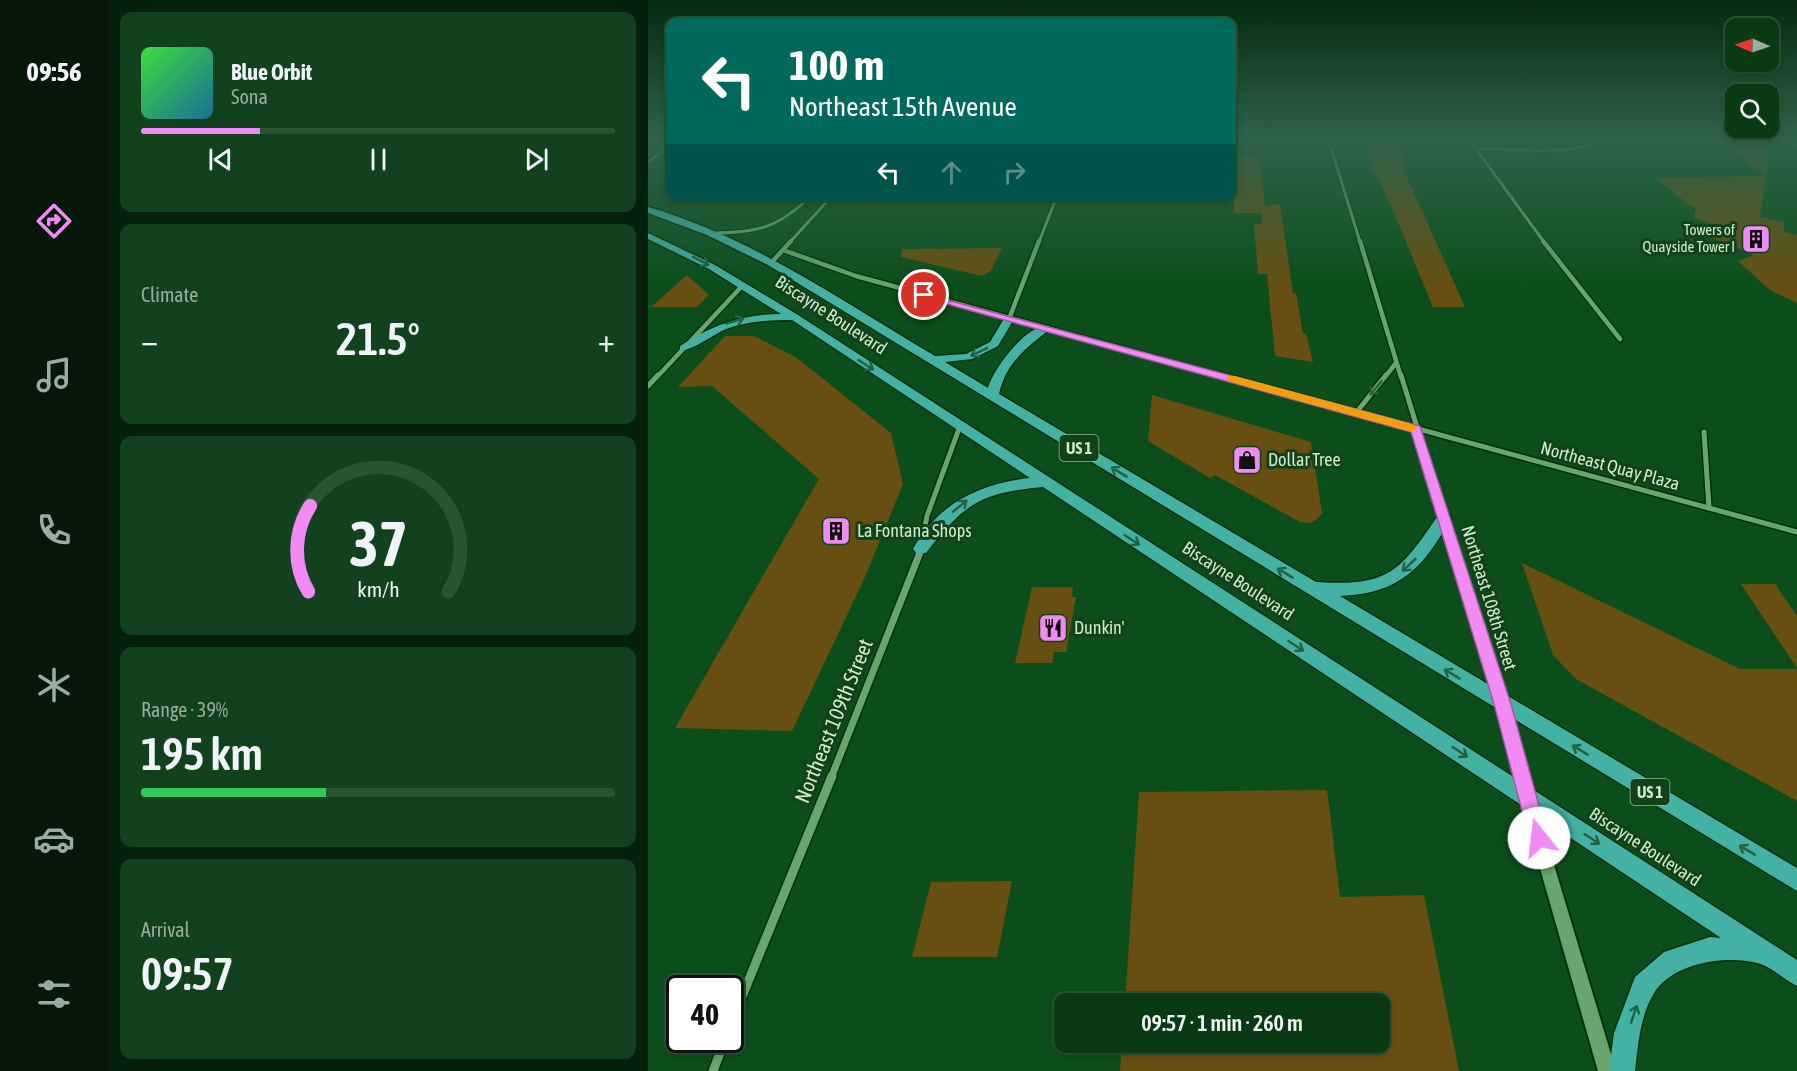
<!DOCTYPE html>
<html lang="en">
<head>
<meta charset="utf-8">
<style>
  body { margin:0; font-family:"Asap Condensed",sans-serif; background:#12411d; color:#f1f3f6; height:100vh; display:flex; flex-direction:column; font-size:22px; white-space:nowrap }
  * { box-sizing:border-box; margin:0 }
  p { font-size:20px; color:#99ada0 }
  .icon { flex:none; width:33px; height:33px; fill:none; stroke:currentColor; stroke-width:2; stroke-linecap:round; stroke-linejoin:round }
  .map { position:relative; flex:1; overflow:hidden }
  .side { display:flex; flex-direction:column; gap:12px; padding:12px; background:#05200b; width:540px }
  .side>* { flex:none }
  .hud { position:absolute; left:18px; top:18px; width:570px; height:183px; border-radius:12px; box-shadow:0 3px 9px #0003,0 0 0 2px #295434; background:#00695c; color:#fff; overflow:hidden }
  .needle { width:39px; rotate:272deg }
  .controls { position:absolute; left:1077px; top:18px; display:grid; gap:12px }
  .controls a { display:grid; place-items:center; width:54px; height:54px; border-radius:12px; background:#093a14; box-shadow:0 3px 9px #0003,0 0 0 2px #295434; font-size:30px }
  .speed { position:absolute; left:18px; top:975px; display:flex; gap:12px; font-size:30px; font-weight:700; text-align:center }
  .speed>* { display:grid; place-content:center; width:78px; height:78px; border-radius:50%; background:#093a14; box-shadow:0 3px 9px #0003,0 0 0 2px #295434; line-height:1 }
  .speed .limit { border:3px solid #111; border-radius:9px; background:#fff; color:#111 }
  .pin { position:absolute; display:grid; place-items:center; width:51px; height:51px; color:#fff; margin:-26px; border:3px solid #fff; border-radius:50%; box-shadow:0 2px 6px #0007 }
  .me { position:absolute; width:66px; margin:-33px; rotate:344deg; stroke-linejoin:round; filter:drop-shadow(0 0 4px #0008) }
  .turn { display:flex; align-items:center; gap:21px; height:126px; padding:0 24px; font-size:27px }
  .turn .icon { width:78px; height:78px; stroke-width:2.5 }
  .turn b { display:block; font-size:42px; line-height:51px }
  .lanes { display:flex; align-items:center; height:57px; padding:0 24px; background:#0003; justify-content:center; gap:30px; direction:ltr }
  .lanes .off { opacity:.35 }
  .big { font-size:45px; font-weight:600; line-height:1.1 }
  .side .tile { flex:1; display:flex; flex-direction:column; justify-content:center; gap:9px; min-width:0; padding:0 21px; border-radius:12px; background:#12411d }
  .side .dial { align-items:center; gap:0 }
  .dial svg { height:156px; overflow:visible; fill:none; stroke:#295434; stroke-width:7; stroke-linecap:round; text-anchor:middle }
  .dial text { fill:#f1f3f6; stroke:none }
  .song { display:flex; align-items:center; gap:18px }
  .cover { width:72px; height:72px; border-radius:9px; background:linear-gradient(135deg,hsl(120 70% 55%),hsl(200 70% 35%)) }
  .played { height:6px; border-radius:3px; background:linear-gradient(90deg,#f28af3 25%,#295434 25%) }
  .keys { display:flex; justify-content:space-around; direction:ltr }
  .heat { display:flex; justify-content:space-between; align-items:center; font-size:33px; direction:ltr }
  .charge { height:9px; border-radius:4px; background:linear-gradient(90deg,#34c759 39%,#295434 0) }
  .trip { position:absolute; left:406px; top:993px; width:336px; height:60px; border-radius:12px; background:#093a14; box-shadow:0 3px 9px #0003,0 0 0 2px #295434; font-weight:600; line-height:60px; text-align:center }
  main { display:flex; flex:1; min-height:0 }
  .menu { display:flex; flex-direction:column; width:108px; justify-content:space-around; align-items:center; background:#041708; color:#99ada0 }
  .menu .icon { width:42px; height:42px }
  .menu .on { color:#f28af3 }
  .menu b { font-size:27px; color:#f1f3f6 }
  .map>svg:first-child { display:block }
  .building { fill:#674f11 }
  .lines { fill:none; stroke-linecap:round; stroke-linejoin:round }
  .minor-far4-casing { stroke:#00310b; stroke-width:4.5 }
  .minor-far3-casing { stroke:#00310b; stroke-width:7 }
  .minor-far2-casing { stroke:#00310b; stroke-width:8 }
  .minor-far1-casing { stroke:#00310b; stroke-width:10 }
  .minor-casing { stroke:#00310b; stroke-width:12 }
  .tertiary-casing { stroke:#00310b; stroke-width:4 }
  .primary-casing { stroke:#00310b; stroke-width:3 }
  .minor-far4 { stroke:#69a66f; stroke-width:3 }
  .minor-far3 { stroke:#69a66f; stroke-width:4.5 }
  .minor-far2 { stroke:#69a66f; stroke-width:5 }
  .minor-far1 { stroke:#69a66f; stroke-width:7 }
  .minor { stroke:#69a66f; stroke-width:9 }
  .tertiary { fill:#69a66f; fill-rule:evenodd }
  .primary { fill:#43b1a4; fill-rule:evenodd }
  .oneway { stroke:#216343 }
  .oneway2 { stroke:#2c5f34 }
  .route { fill:#f28af3; stroke:#9d5a9e; stroke-width:1.5 }
  .slow { fill:#f59e0b }
  .labels { text-anchor:middle; stroke-width:6; stroke-linejoin:round; paint-order:stroke }
  .far-poi-label { font-size:15px; fill:#cdeccf; stroke:#12411a; text-anchor:end }
  .shield { fill:#12411a; stroke:#95b999; stroke-width:1.5 }
  .shield-label { font-size:16px; font-weight:bold; fill:#cdeccf }
  .street-label { font-size:18px; fill:#cdeccf; stroke:#12411a }
  .poi-label { font-size:18px; fill:#cdeccf; stroke:#12411a; text-anchor:start }
  .near-street-label { font-size:21px; fill:#cdeccf; stroke:#12411a }
</style>
</head>
<body>
<main>
<nav class="menu">
<b>09:56</b>
<svg class="icon on" aria-label="directions" viewBox="0 0 24 24"><path d="M12 3l9 9-9 9-9-9zM9 14v-3h6M13 9l2 2-2 2"/></svg>
<svg class="icon" aria-label="music" viewBox="0 0 24 24"><path d="M9 18V5l10-2v13"/><circle cx="6" cy="18" r="3"/><circle cx="16" cy="16" r="3"/></svg>
<svg class="icon" aria-label="phone" viewBox="0 0 24 24"><path d="M5 4h4l2 5-3 2q2 4 5 5l2-3 5 2v4C11 20 4 13 5 4z"/></svg>
<svg class="icon" aria-label="climate" viewBox="0 0 24 24"><path d="M12 3v18M4 7l16 10M4 17L20 7"/></svg>
<svg class="icon" aria-label="car" viewBox="0 0 24 24"><path d="M5 17H2v-5l4-1 3-4h7l3 4 3 1v5h-3M9 17h6M6 11h13"/><circle cx="7" cy="17" r="2"/><circle cx="17" cy="17" r="2"/></svg>
<svg class="icon" aria-label="filters" viewBox="0 0 24 24"><path d="M4 7h16M4 17h16"/><circle cx="9" cy="7" r="2"/><circle cx="15" cy="17" r="2"/></svg>
</nav>
<section class="side">
<div class="tile">
<div class="song"><i class="cover"></i><div><b>Blue Orbit</b><p>Sona</p></div></div>
<div class="played"></div>
<div class="keys"><svg class="icon" aria-label="previous" viewBox="0 0 24 24"><path d="M18 5L8 12l10 7zM5 5v14"/></svg><svg class="icon" aria-label="pause" viewBox="0 0 24 24"><path d="M8 5v14M16 5v14"/></svg><svg class="icon" aria-label="next" viewBox="0 0 24 24"><path d="M6 5l10 7-10 7zM19 5v14"/></svg></div>
</div>
<div class="tile"><p>Climate</p>
<div class="heat"><a>−</a><b class="big">21.5°</b><a>+</a></div>
</div>
<div class="tile dial"><svg viewBox="0 0 100 80">
<path d="M14 69A42 42 0 1 1 86 69"/>
<path d="M14 69A42 42 0 0 1 15 25" stroke="#f28af3"/>
<text x="50" y="56" font-size="32" font-weight="700">37</text>
<text x="50" y="72" font-size="11">km/h</text>
</svg></div>
<div class="tile"><p>Range · 39%</p><b class="big">195 km</b><div class="charge"></div></div>
<div class="tile"><p>Arrival</p><b class="big">09:57</b></div>
</section>
<div class="map">
<svg width="1149" height="1071" viewBox="0 0 1149 1071">
  <rect width="100%" height="100%" fill="#0c4e1b"/>
  <path class="building" d="M715 138H746L758 161 753 164 817 307H785L737 191 724 168Z
    M1064 138H1106L1122 148 1118 176Z
    M584 155H611L617 206 632 204 645 293H648L655 334H658L665 362 627 356 619 274H610L606 224H614L613 213H586Z
    M1118 176 1112 217 1136 222V232L1149 235V303L1122 290 1090 261 1106 255 1062 237 1081 231 1046 217 1048 208 1041 205 1008 178Z
    M354 248 343 271 334 276 253 257 254 249Z
    M39 275 61 295 49 307H3Z
    M77 336H106L149 358 243 433 255 484 217 577 144 731 27 728 171 479 64 386 30 387Z
    M504 395 663 442 674 513 669 519 663 523 652 522 567 475 562 478 500 441Z
    M874 563 1092 669H1149V801L928 679 905 655Z
    M1093 584H1127L1149 616V668Z
    M384 587H425L424 597H428L418 652H406L404 663H367Z
    M679 790 692 897 776 895 811 1071H472L474 1042H732V1004H477L491 792Z
    M364 881 349 957H264L283 882Z"/>
  <g class="lines">
    <g class="minor-far4-casing">
      <path id="minor-far4" d="M680 138 712 242
        M820 138 896 242
        M1127 138 1149 146
        M827 148C871 149 921 157 962 138
        M0 162 22 147
        M64 233C109 233 130 228 163 196
        M142 242 184 196
        M391 242 409 196"/>
    </g>
    <g class="minor-far3-casing">
      <path id="minor-far3" d="M712 241 753 377
        M895 241 972 339
        M135 250 208 276 578 377
        M123 263 143 241
        M361 319 391 241
        M9 377 95 285
        M737 377 748 363"/>
    </g>
    <g class="minor-far2-casing">
      <path id="minor-far2" d="M572 375 1149 532
        M753 375 807 551
        M0 386 10 375
        M708 413 738 375
        M1056 432 1061 508
        M272 551 279 516 312 426"/>
    </g>
    <g class="minor-far1-casing">
      <path id="minor-far1" d="M806 550 852 698
        M183 778 273 550"/>
    </g>
    <g class="minor-casing">
      <path id="minor" d="M82 1026 184 776
        M65 1071 77 1040"/>
    </g>
    <g class="tertiary-casing">
      <path id="tertiary" d="M854 698 859 700 860 704 885 795 968 1071H950L871 795 848 704 849 700Z"/>
    </g>
    <g class="primary-casing">
      <path id="primary" d="M0 207C104 237 195 302 287 356L318 354 342 342 357 317H365L366 319 350 346 324 359 297 362 340 388C345 369 380 322 401 326V330C377 349 358 363 351 394L668 582C742 587 752 571 791 514H801L803 518C776 567 752 594 692 596L1149 868V891L120 265 59 235 0 213Z
        M0 233 67 265 150 315 1149 960V986C1136 980 1123 966 1109 963 1077 955 1023 963 1005 995 992 1017 990 1046 987 1071H961L966 1033 987 977 1016 952 1062 937 1073 938 395 487C332 493 317 503 278 553H268L265 549C289 504 333 483 382 478L144 320C122 320 99 321 78 329 66 334 43 352 32 350V346C64 325 95 314 133 314L61 269 0 239Z"/>
    </g>
    <use href="#minor-far4" class="minor-far4"/>
    <use href="#minor-far3" class="minor-far3"/>
    <use href="#minor-far2" class="minor-far2"/>
    <use href="#minor-far1" class="minor-far1"/>
    <use href="#minor" class="minor"/>
    <use href="#tertiary" class="tertiary"/>
    <use href="#primary" class="primary"/>
  </g>
  <defs><path id="oneway-shaft" d="M-6 0H5M1.5-3L5.5 0L1.5 3" fill="none" stroke-width="1.6" stroke-linecap="round" stroke-linejoin="round" transform="scale(1.5)"/></defs>
  <g class="oneway">
    <use href="#oneway-shaft" transform="translate(53 261) rotate(27)"/>
    <use href="#oneway-shaft" transform="translate(87 321) rotate(-16)"/>
    <use href="#oneway-shaft" transform="translate(331 352) rotate(154)"/>
    <use href="#oneway-shaft" transform="translate(218 365) rotate(33)"/>
    <use href="#oneway-shaft" transform="translate(471 472) rotate(-149)"/>
    <use href="#oneway-shaft" transform="translate(312 506) rotate(-39)"/>
    <use href="#oneway-shaft" transform="translate(484 540) rotate(33)"/>
    <use href="#oneway-shaft" transform="translate(761 565) rotate(137)"/>
    <use href="#oneway-shaft" transform="translate(637 573) rotate(-149)"/>
    <use href="#oneway-shaft" transform="translate(648 646) rotate(33)"/>
    <use href="#oneway-shaft" transform="translate(804 674) rotate(-149)"/>
    <use href="#oneway-shaft" transform="translate(932 750) rotate(-149)"/>
    <use href="#oneway-shaft" transform="translate(812 752) rotate(33)"/>
    <use href="#oneway-shaft" transform="translate(944 839) rotate(33)"/>
    <use href="#oneway-shaft" transform="translate(1099 850) rotate(-149)"/>
    <use href="#oneway-shaft" transform="translate(986 1014) rotate(-71)"/>
  </g>
  <use class="oneway2" href="#oneway-shaft" transform="translate(728 388) rotate(129)"/>
  <linearGradient id="sky" x2="0" y2="1"><stop stop-color="#072b0f"/><stop offset="0.48" stop-color="#2e634a"/><stop offset="1" stop-color="#2e634a" stop-opacity="0"/></linearGradient>
  <rect width="1149" height="288" fill="url(#sky)"/>
  <path class="route" d="M273 293 772 426 863 704 900 838 898 845 891 848 884 845 881 838 846 704 763 432 273 297Z"/>
  <path class="slow" d="M579 376H587L764 424 770 428 764 432 579 381Z"/>
  <defs>
    <g id="building-square" transform="scale(1.5)"><rect x="-9" y="-9" width="18" height="18" rx="4" fill="#f28af3" stroke="#12411a"/><path d="M-4-6H4V6H1V3H-1V6H-4ZM-2.5-4.3h1.7v1.8h-1.7ZM.8-4.3h1.7v1.8H.8ZM-2.5-1h1.7V.8h-1.7ZM.8-1h1.7V.8H.8Z" fill="#111"/></g>
    <g id="shop-square" transform="scale(1.5)"><rect x="-9" y="-9" width="18" height="18" rx="4" fill="#f28af3" stroke="#12411a"/><path d="M-5-2.5h2.3a2.7 3.5 0 0 1 5.4 0H5L5.5 6h-11ZM-1.5-2.5h3a1.5 2.3 0 0 0-3 0Z" fill="#111"/></g>
    <g id="restaurant-square" transform="scale(1.5)"><rect x="-9" y="-9" width="18" height="18" rx="4" fill="#f28af3" stroke="#12411a"/><path d="M-5-6h1v4h1v-4h1v4h1v-4h1v5L-1.5 .5V6h-2V.5L-5-1ZM5-6V6H3V1.5H1.5Q1.5-4 5-6Z" fill="#111"/></g>
  </defs>
  <g fill-rule="evenodd">
    <use href="#building-square" x="1108" y="239"/>
    <use href="#shop-square" x="599" y="460"/>
    <use href="#building-square" x="188" y="531"/>
    <use href="#restaurant-square" x="405" y="628"/>
  </g>
  <g class="labels">
    <g class="far-poi-label">
      <text x="1087" y="235">Towers of<tspan x="1087" dy="17">Quayside Tower I</tspan></text>
    </g>
    <g class="shield">
      <rect x="411.5" y="435" width="39" height="26" rx="4.5"/>
      <rect x="982.5" y="779" width="39" height="26" rx="4.5"/>
    </g>
    <g class="shield-label">
      <text x="431" y="454">US 1</text>
      <text x="1002" y="798">US 1</text>
    </g>
    <g class="street-label">
      <text transform="translate(183 315) rotate(33)" y="6">Biscayne Boulevard</text>
      <text transform="translate(962 466) rotate(15)" y="6">Northeast Quay Plaza</text>
      <text transform="translate(590 581) rotate(33)" y="6">Biscayne Boulevard</text>
      <text transform="translate(841 598) rotate(73)" y="6">Northeast 108th Street</text>
      <text transform="translate(997 847) rotate(33)" y="6">Biscayne Boulevard</text>
    </g>
    <g class="poi-label">
      <text x="620" y="466">Dollar Tree</text>
      <text x="209" y="537">La Fontana Shops</text>
      <text x="426" y="634">Dunkin'</text>
    </g>
    <g class="near-street-label">
      <text transform="translate(186 721) rotate(-68)" y="7">Northeast 109th Street</text>
    </g>
  </g>
</svg>
<div class="controls">
<a><svg class="needle" viewBox="-14 -14 28 28"><path d="M0-13l5 13h-10z" fill="#e53935"/><path d="M0 13l5-13h-10z" fill="#99ada0"/></svg></a>
<a><svg class="icon" aria-label="search" viewBox="0 0 24 24"><circle cx="10" cy="10" r="6"/><path d="M15 15l6 6"/></svg></a>
</div>
<div class="speed"><div class="limit">40</div></div>
<div class="pin" style="left:276px;top:295px;background:#d93025"><svg class="icon" aria-label="arrive" viewBox="0 0 24 24"><path d="M6 21V4h12l-3 4 3 4H6"/></svg></div>
<svg class="me" style="left:891px;top:838px" viewBox="-20 -20 40 40"><circle r="19" fill="#fff"/><path d="M0-13L10 11 0 6-10 11z" fill="#f28af3"/></svg>
<div class="trip">09:57 · 1 min · 260 m</div>
<div class="hud">
<div class="turn"><svg class="icon" aria-label="left" viewBox="0 0 24 24"><path d="M17 20v-9H6M10 6l-5 5 5 5"/></svg><div><b>100 m</b>Northeast 15th Avenue</div></div>
<div class="lanes"><svg class="icon" aria-label="left" viewBox="0 0 24 24"><path d="M17 20v-9H6M10 6l-5 5 5 5"/></svg><svg class="icon off" aria-label="ahead" viewBox="0 0 24 24"><path d="M12 20V5M6 11l6-6 6 6"/></svg><svg class="icon off" aria-label="right" viewBox="0 0 24 24"><path d="M7 20v-9h11M14 6l5 5-5 5"/></svg></div>
</div>
</div>
</main>
</body>
</html>
